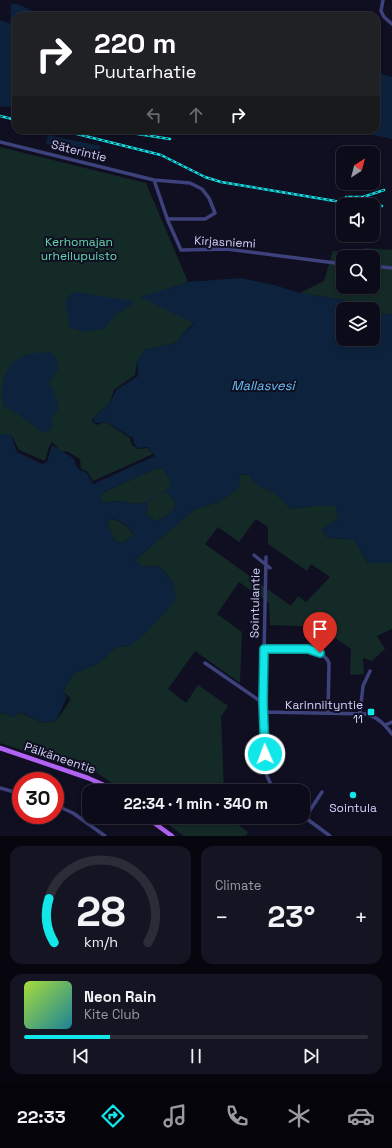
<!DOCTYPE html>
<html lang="en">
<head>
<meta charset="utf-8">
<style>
  body { margin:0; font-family:"Space Grotesk",sans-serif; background:#151422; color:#f1f3f6; height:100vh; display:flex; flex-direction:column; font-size:15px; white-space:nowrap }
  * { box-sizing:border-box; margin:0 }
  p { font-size:13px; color:#9a9ba2 }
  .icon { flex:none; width:22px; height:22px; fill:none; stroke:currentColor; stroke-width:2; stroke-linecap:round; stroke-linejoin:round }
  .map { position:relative; height:836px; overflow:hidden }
  .panel { display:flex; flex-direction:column; gap:10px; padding:10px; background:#07060e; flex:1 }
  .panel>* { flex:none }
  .hud { position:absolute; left:12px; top:12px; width:368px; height:122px; border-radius:12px; box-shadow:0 2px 6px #0003,0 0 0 1px #2c2b38; background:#202124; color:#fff; overflow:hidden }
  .needle { width:26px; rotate:36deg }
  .fabs { position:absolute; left:336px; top:146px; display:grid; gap:8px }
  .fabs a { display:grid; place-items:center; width:44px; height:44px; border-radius:8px; background:#0c0b19; box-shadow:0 2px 6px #0003,0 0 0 1px #2c2b38; font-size:20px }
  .speed { position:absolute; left:12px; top:772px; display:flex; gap:8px; font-size:20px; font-weight:700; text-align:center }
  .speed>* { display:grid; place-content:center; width:52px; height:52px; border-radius:50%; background:#0c0b19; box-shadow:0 2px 6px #0003,0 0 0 1px #2c2b38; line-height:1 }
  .speed .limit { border:6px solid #d22; background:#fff; color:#111 }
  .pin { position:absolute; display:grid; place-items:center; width:34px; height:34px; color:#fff; margin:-41px -17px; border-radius:50% 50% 50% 0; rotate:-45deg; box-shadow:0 0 4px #0007 }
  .pin .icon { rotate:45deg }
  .me { position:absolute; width:44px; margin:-22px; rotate:358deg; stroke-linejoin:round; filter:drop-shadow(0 0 3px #0008) }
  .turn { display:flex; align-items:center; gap:14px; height:84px; padding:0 16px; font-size:18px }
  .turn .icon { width:52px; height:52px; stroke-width:2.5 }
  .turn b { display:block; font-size:28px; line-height:34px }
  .lanes { display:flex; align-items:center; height:38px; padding:0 16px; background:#0003; justify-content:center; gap:20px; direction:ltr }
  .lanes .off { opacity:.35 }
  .big { font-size:30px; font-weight:800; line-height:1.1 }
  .panel .card { flex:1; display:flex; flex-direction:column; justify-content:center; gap:6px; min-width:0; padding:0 14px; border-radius:12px; background:#151422 }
  .panel .dial { align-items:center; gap:0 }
  .dial svg { height:104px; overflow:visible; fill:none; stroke:#2c2b38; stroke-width:7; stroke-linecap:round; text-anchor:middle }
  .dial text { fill:#f1f3f6; stroke:none }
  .song { display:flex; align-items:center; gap:12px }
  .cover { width:48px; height:48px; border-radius:6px; background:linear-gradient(135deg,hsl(80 70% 55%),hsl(190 70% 35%)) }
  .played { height:4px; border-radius:2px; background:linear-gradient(90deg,#11e7e9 25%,#2c2b38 25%) }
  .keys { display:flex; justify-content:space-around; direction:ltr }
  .heat { display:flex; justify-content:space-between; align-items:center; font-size:22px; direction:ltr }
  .panel .tiles { flex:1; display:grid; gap:10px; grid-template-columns:1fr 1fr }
  .card:last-child { grid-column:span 2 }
  .trip { position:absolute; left:82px; top:784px; width:228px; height:40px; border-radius:12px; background:#0c0b19; box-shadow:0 2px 6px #0003,0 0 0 1px #2c2b38; font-weight:800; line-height:40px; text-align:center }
  .menu { display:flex; height:64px; justify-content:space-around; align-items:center; background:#05040a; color:#9a9ba2 }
  .menu .icon { width:28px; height:28px }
  .menu .active { color:#11e7e9 }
  .menu b { font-size:18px; color:#f1f3f6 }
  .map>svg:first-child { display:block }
  .green { fill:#132a27; fill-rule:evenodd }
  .water { fill:#0d223c; fill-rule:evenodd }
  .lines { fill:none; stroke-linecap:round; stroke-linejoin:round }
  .stream { stroke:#0d223c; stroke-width:1 }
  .minor { stroke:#3d417c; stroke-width:3.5 }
  .major { stroke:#af62f3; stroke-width:4.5 }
  .rail-casing { stroke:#11e7e9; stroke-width:2.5 }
  .rail { stroke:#100f21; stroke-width:1; stroke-dasharray:3; stroke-linecap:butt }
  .route-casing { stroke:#0b9697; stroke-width:10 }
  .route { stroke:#11e7e9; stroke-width:7 }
  .poi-dot { fill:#11e7e9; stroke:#100f21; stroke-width:1.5 }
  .labels { text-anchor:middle; stroke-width:4; stroke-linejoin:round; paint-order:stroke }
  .street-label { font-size:12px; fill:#d3d2fc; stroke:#100f21 }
  .park-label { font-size:12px; fill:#64d6af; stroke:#100f21 }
  .poi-label { font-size:12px; fill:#d3d2fc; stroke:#100f21; text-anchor:end }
  .water-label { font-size:13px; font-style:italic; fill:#68c0f4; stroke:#100f21 }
</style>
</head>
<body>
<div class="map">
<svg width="392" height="836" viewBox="0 0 392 836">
  <rect width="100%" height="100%" fill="#100f21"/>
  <path class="green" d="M0 147 146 183 188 282 142 297 194 322 175 343 145 350 137 361 135 375 114 390 110 403 94 417 92 421 96 425 106 422 130 438 132 445 138 449 148 448 153 454 93 481 87 471 81 469 80 459 68 452 60 451 57 447 52 442 49 447 45 461 19 450 11 434H0Z
    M365 248 392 250V314L379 315 373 312V309H368L356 302 300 293 324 281 333 251 362 255ZM343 257H373V287H343Z
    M157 468 163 469 173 484 175 506 171 514 156 521 146 515 148 502 141 504 116 501 103 503 100 498 104 492Z
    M239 474 249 475 256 484 276 494 291 509 313 506H336L338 519 322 529 326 537 354 540 368 563H392V629L377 636 385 649 372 661 363 658 364 674 350 675 351 649 319 627 270 625 269 603 239 582 217 614 242 632 240 683 195 651 168 689 186 703 198 685 228 706 221 717 224 791H123L82 762 74 767 0 743V712L14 717 19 712 44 723 56 721 71 699 63 691 74 673 99 663 116 647 130 646 175 600 173 582 159 566 142 567 135 560 195 509 219 502ZM256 519 268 527V544L307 571 311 564 330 577 306 602 298 596 291 606 205 544 218 527 239 542Z
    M111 519C120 521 129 526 133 535 118 551 112 539 108 523Z
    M158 817H228L248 832 246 836H184Z"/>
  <path class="water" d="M11 4H17L44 16H16V108L0 106V20L10 24Z
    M376 72 392 77V140L389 138 344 130H376Z
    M48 135 100 146 99 155 46 144Z
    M241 278 274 285 300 293 356 302 368 309H343V339H373V312L379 315 392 314V563H368L354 540 326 537 322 529 338 519 336 506H313L291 509 276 494 256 484 249 475 240 474 239 488 219 502 195 509 135 560 143 567 159 566 173 582 176 600 147 632 130 646 116 647 99 663 74 673 63 691 67 697 56 721 44 723 20 712 14 717 0 712V434H11L17 452 42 464 47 462 52 445 73 458 78 469 87 473 93 484 155 456 148 447 138 448 134 444 133 438 106 422 97 423 94 422V417L110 403 116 390 138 376 137 361 145 350 175 343 194 323 141 297 188 282ZM157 468 163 469 172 484 165 491C168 494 172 498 174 501 179 512 163 518 156 521L146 515 148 501 141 504 116 501 103 503 100 498 104 492ZM111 519C120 520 130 526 133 535 118 551 112 539 108 523Z
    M73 292 134 301 129 307 114 315 105 329 82 332 69 327 66 300Z
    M50 352 57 358 58 369 49 383 54 393 59 407 51 421 53 426 50 430 43 433 14 411 3 406C0 381 4 360 31 354 37 352 44 353 50 352Z"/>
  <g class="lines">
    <path class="stream" d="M148 501 165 491"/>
    <path class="minor" d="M383 0 381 11 384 17 392 24
      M0 142 154 180 190 183 202 189 209 198 215 213 205 219H167
      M154 180 168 221 181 250 227 249 343 264
      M373 266 392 268
      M254 555 270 568
      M266 557 263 703 267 776 274 791
      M264 649C282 649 321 644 329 663L328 713
      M205 663 263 703
      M264 712 367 714C379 718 385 725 392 734
      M360 713 363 686 370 671
      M385 725 392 722
      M0 788 21 794
      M55 805 73 813 105 836
      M303 816 330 836
      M305 818 322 792"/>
    <path class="major" d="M0 748 88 778 104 785 111 791
      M146 817 172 836"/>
    <g class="rail-casing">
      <path id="rail" d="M0 116 16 120
        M61 130 161 155 205 177 221 182 335 201 382 206
        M112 130 170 139
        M346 197H363L384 190"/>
    </g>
    <use href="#rail" class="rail"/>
  </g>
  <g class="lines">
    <g class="route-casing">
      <path id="route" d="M265 754 263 702 264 649H308L320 653"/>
    </g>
    <use href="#route" class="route"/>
  </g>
  <g class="poi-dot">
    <rect x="367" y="708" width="8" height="8" rx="2"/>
    <circle cx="353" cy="795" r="4"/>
  </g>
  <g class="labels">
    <g class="street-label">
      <text transform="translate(79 151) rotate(14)" y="4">Säterintie</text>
      <text transform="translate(225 242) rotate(3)" y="4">Kirjasniemi</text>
      <text transform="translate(255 603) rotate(-89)" y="4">Sointulantie</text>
      <text transform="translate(60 758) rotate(19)" y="4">Pälkäneentie</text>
    </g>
    <g class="park-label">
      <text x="79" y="246">Kerhomajan<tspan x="79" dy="14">urheilupuisto</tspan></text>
    </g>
    <g class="poi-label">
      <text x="363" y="709">Karinniityntie<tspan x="363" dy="14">11</tspan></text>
      <text x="353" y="812" text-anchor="middle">Sointula</text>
    </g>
    <g class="water-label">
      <text x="263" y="390">Mallasvesi</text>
    </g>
  </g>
</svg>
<div class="fabs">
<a><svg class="needle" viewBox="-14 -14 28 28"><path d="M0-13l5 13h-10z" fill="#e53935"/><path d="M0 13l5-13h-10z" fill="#9a9ba2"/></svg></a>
<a><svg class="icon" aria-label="sound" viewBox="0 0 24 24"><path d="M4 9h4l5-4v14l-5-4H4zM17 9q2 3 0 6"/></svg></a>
<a><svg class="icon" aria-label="search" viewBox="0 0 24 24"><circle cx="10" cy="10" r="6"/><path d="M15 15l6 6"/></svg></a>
<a><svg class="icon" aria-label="layers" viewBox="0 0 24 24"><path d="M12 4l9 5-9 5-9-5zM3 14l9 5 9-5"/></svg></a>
</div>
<div class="speed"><div class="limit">30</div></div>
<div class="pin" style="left:320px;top:653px;background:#d93025"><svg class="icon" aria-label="arrive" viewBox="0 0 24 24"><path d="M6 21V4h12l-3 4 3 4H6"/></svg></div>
<svg class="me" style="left:265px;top:754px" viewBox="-20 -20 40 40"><circle r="17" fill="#11e7e9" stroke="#fff" stroke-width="3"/><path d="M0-11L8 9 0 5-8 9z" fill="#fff"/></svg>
<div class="trip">22:34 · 1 min · 340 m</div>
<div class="hud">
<div class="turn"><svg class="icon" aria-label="right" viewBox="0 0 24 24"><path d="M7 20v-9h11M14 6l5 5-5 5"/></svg><div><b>220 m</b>Puutarhatie</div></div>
<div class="lanes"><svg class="icon off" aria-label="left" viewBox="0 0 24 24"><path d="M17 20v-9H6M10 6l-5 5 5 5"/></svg><svg class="icon off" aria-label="ahead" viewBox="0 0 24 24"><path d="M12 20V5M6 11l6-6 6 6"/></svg><svg class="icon" aria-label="right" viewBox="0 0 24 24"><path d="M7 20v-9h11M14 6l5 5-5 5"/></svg></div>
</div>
</div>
<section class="panel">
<div class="tiles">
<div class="card dial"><svg viewBox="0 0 100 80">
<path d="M14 69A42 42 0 1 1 86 69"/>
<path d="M14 69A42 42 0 0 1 10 35" stroke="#11e7e9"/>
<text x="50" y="56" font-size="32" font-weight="700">28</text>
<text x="50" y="72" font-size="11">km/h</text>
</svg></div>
<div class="card"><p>Climate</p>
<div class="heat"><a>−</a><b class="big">23°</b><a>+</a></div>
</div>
<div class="card">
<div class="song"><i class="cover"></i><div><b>Neon Rain</b><p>Kite Club</p></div></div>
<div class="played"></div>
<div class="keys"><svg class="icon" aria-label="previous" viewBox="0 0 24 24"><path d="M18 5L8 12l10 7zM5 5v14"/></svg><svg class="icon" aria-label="pause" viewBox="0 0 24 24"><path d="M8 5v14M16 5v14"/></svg><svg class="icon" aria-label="next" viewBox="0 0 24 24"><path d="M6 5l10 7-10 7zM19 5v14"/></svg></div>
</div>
</div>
</section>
<nav class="menu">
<b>22:33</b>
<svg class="icon active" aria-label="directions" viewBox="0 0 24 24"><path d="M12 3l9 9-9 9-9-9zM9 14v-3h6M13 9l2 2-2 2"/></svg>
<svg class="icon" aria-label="music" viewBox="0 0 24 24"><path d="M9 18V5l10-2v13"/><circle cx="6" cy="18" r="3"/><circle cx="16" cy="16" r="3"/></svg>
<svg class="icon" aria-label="phone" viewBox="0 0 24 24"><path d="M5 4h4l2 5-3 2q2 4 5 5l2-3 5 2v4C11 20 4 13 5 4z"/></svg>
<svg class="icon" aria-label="climate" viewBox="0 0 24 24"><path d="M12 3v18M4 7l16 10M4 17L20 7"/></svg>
<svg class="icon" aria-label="car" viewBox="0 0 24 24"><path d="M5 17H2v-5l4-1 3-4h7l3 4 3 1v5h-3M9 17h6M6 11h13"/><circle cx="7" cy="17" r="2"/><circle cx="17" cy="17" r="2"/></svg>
</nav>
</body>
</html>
